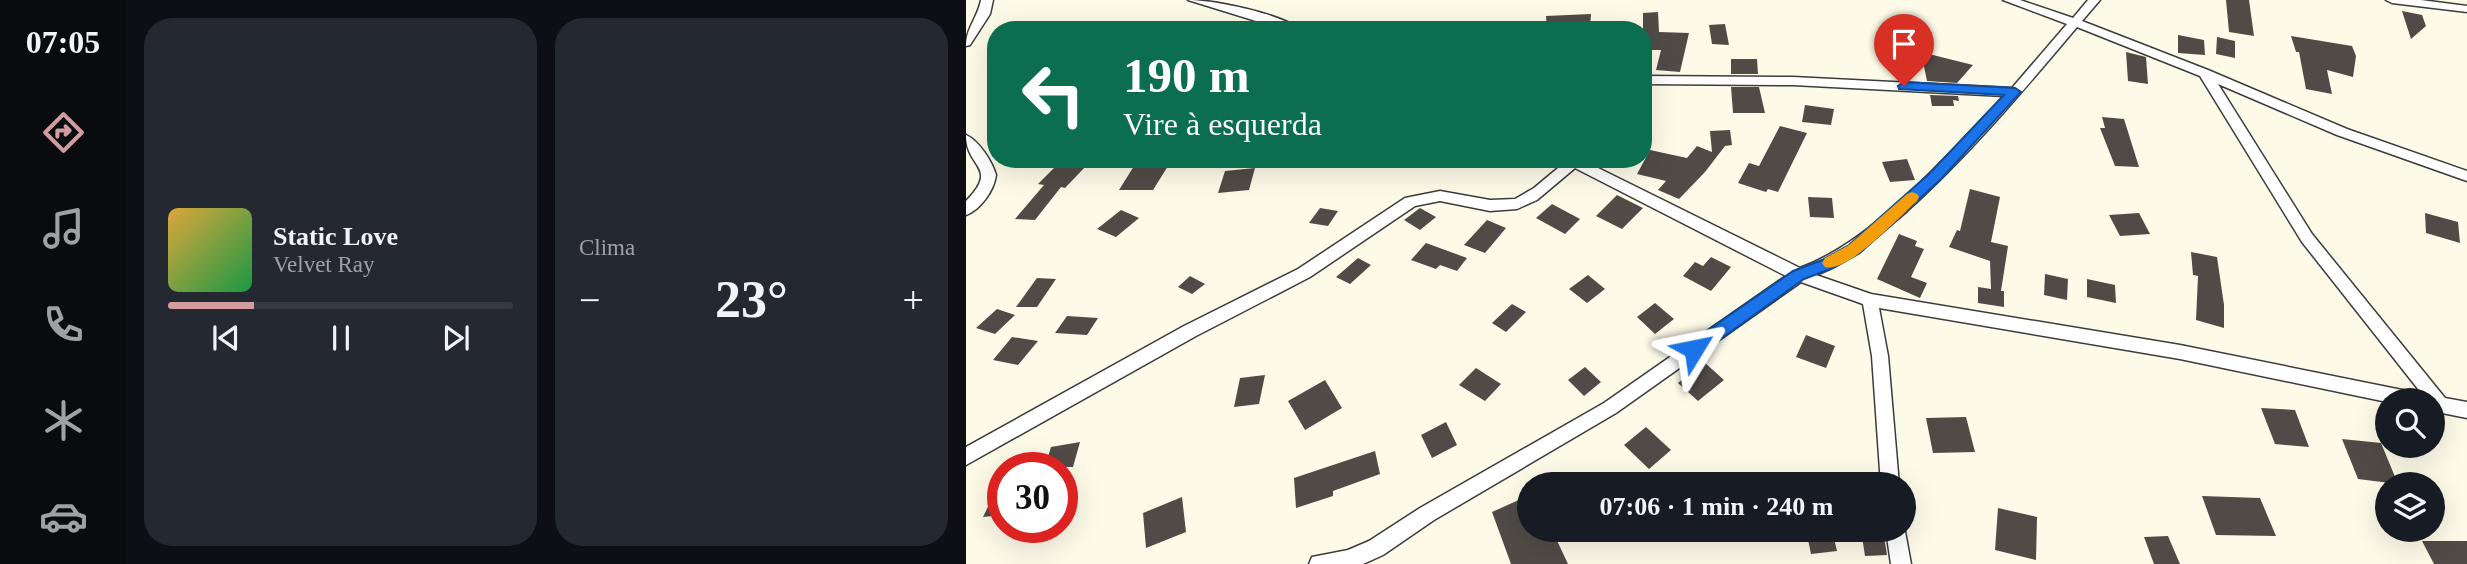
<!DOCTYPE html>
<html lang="pt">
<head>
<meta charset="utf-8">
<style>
  body { margin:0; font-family:Georgia,serif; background:#242831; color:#f1f3f6; height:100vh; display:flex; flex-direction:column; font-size:26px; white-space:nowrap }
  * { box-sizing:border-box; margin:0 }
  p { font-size:23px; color:#9ea1a6 }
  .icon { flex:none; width:38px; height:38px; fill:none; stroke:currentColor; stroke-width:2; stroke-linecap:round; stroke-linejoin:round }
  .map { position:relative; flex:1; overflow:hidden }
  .panel { display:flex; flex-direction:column; gap:18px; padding:18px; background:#0d0f14; width:840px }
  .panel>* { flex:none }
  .top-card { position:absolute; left:21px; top:21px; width:665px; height:147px; border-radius:28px; box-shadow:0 7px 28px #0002; background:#0b6e4f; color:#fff; overflow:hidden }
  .buttons { position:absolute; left:1409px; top:388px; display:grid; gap:14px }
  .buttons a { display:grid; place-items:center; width:70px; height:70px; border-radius:50%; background:#171b24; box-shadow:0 7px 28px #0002; font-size:35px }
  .speed { position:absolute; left:21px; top:452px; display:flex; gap:14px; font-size:35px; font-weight:700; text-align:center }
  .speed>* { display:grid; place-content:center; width:91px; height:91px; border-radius:50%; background:#171b24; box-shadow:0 7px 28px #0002; line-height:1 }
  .speed .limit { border:10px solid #d22; background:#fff; color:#111 }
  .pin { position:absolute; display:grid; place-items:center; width:60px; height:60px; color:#fff; margin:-72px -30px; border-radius:50% 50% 50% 0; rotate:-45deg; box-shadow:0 0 7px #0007 }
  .pin .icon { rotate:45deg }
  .me { position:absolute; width:77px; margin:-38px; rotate:55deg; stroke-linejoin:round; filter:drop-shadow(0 0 5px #0008) }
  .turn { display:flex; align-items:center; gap:24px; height:147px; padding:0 21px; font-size:32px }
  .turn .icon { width:91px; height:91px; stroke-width:2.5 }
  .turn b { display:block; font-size:49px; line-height:60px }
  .big { font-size:52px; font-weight:700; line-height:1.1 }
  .panel .tile { flex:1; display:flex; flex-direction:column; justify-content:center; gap:10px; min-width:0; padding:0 24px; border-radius:28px; background:#242831 }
  .song { display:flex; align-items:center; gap:21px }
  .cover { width:84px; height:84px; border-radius:10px; background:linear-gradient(135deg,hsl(40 70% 55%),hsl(140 70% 35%)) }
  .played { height:7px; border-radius:4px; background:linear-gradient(90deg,#d19d9e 25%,#363941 25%) }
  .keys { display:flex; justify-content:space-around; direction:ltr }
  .heat { display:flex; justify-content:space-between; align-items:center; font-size:38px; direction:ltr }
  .panel .tiles { flex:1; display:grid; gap:18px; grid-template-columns:repeat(2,1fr) }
  .trip { position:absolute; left:551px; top:472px; width:399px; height:70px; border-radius:35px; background:#171b24; box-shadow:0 7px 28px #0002; font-weight:700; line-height:70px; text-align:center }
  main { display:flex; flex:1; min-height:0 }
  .tabs { display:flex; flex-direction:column; width:126px; justify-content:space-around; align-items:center; background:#090b0e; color:#9ea1a6 }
  .tabs .icon { width:49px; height:49px }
  .tabs .on { color:#d19d9e }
  .tabs b { font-size:32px; color:#f1f3f6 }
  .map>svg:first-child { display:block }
  .building { fill:#514b47 }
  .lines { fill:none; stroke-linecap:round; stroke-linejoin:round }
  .minor-casing { stroke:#3c3c3c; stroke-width:3 }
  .minor { fill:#fff; fill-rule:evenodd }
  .route { fill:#1a73e8; stroke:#114b97; stroke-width:2 }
  .slow { fill:#f59e0b }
</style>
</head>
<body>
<main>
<nav class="tabs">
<b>07:05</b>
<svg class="icon on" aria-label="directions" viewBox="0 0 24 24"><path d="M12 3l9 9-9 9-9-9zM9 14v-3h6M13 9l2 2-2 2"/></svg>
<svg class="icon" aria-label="music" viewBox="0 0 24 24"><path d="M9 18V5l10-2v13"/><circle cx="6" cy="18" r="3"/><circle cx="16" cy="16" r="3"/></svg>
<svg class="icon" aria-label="phone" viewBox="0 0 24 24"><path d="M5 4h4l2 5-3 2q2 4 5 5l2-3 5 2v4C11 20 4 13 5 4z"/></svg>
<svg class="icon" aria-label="climate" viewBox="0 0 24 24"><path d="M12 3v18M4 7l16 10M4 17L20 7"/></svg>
<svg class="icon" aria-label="car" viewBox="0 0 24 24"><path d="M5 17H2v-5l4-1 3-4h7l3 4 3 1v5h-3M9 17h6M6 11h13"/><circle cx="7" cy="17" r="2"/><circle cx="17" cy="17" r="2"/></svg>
</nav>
<section class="panel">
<div class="tiles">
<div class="tile">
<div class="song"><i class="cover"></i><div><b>Static Love</b><p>Velvet Ray</p></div></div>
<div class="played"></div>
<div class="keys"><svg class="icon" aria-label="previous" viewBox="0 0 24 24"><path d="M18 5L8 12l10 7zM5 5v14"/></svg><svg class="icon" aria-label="pause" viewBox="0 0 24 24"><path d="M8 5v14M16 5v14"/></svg><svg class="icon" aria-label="next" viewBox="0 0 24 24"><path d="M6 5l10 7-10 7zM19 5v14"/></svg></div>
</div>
<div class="tile"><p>Clima</p>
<div class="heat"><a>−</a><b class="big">23°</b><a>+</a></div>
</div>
</div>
</section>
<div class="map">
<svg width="1501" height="564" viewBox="0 0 1501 564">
  <rect width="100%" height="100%" fill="#fdfae8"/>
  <path class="building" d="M1260 0H1283L1288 36 1263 32Z
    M1436 11 1456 15 1460 26 1445 39Z
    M692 12 693 32 723 33 714 72 690 70 695 50H684V47H677V13Z
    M625 14 624 28 581 30 580 16Z
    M942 17 956 21 938 59 923 55Z
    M759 24 763 45 746 44 743 25Z
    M1212 35 1238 40 1239 55 1212 53Z
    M1325 36 1386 46 1390 56 1387 77 1361 70 1366 94 1340 89 1333 52H1330Z
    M1251 37 1269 41V58L1250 54Z
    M955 52 1007 65 991 83 961 81Z
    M1160 52 1180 57 1182 84 1162 81Z
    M765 59H791L792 74H765Z
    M765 87H793L799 113H767Z
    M964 95 992 96 993 101 987 100 988 106H966Z
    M839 105 868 109 865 125 836 122Z
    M1136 117 1158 119 1173 167 1149 166 1134 128H1139Z
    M814 126 841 133 812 192 802 189 800 192 772 183 783 163 793 166Z
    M764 130 766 145 759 146 739 172 713 199 692 190 700 181 671 174 684 150 721 158 731 146 746 152 744 131Z
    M941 159 949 180 924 182 916 162Z
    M93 163 119 167 99 188 95 187 69 220 49 219 78 185 72 184Z
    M168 166H202L187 190H153Z
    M289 168 283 190 252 193 259 171Z
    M1004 189 1034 197 1025 242 1042 246 1035 291H1038V307L1012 303V287L1025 289 1024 261 983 247 991 230 994 231Z
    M651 195 677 208 656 229 630 216Z
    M842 197 866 198 868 218 844 217Z
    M586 204 614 219 599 234 570 218Z
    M354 208 372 211 362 226 343 223Z
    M454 208 470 217 454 230 438 220Z
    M155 210 173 218 150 237 131 229Z
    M1173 213 1184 234 1154 236 1143 215Z
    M1459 213 1492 222 1494 243 1460 233Z
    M521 220 540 228 519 253 498 245Z
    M933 234 951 241 949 246 958 249 945 277 961 283 954 298 911 279Z
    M460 243 501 258 491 271 474 265 470 269 445 260Z
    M1225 252 1251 257 1258 305V328L1230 320 1232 276 1227 275Z
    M745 257 765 267 745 291 717 276 729 262 737 266Z
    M392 258 405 265 384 284 370 277Z
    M1079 274 1102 279 1101 300 1078 295Z
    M622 275 639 289 621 303 603 289Z
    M224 276 239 284 226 294 212 287Z
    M71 278 90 279 71 307H50Z
    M1121 279 1149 285 1150 303 1121 297Z
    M689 303 708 319 689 334 671 317Z
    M546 304 560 312 540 332 526 323Z
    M31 309 49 315 29 334 10 328Z
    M101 316 132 318 121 335 89 333Z
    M840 335 869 346 860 368 830 357Z
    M46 337 72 341 52 365 27 360Z
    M738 362 758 380 732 401 712 383Z
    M619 367 635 382 618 396 602 380Z
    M510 368 535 384 519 401 493 385Z
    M299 375 293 404 268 407 274 378Z
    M359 380 376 408 339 430 322 401Z
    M1295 408 1329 410 1343 447 1309 444Z
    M1000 417 1009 452 967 453 960 418Z
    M480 422 491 445 466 458 455 435Z
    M680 427 705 450 683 469 658 445Z
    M1376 439 1415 443 1432 484 1392 479Z
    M114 442 107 467H79L85 447Z
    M409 451 414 474 367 491V496L330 508 328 478Z
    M37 476V515L17 517Z
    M1236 496 1294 498 1310 536 1250 535Z
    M216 497 220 532 180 548 177 513Z
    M555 499 564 521V530H586L602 564H545L526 512Z
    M1032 508 1071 517 1070 560 1029 550Z
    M840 530H866L871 551 845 554Z
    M895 530H917L921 555 899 556Z
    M1202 536 1214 564H1188L1178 537Z
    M1456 541H1501V564H1468Z"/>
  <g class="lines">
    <g class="minor-casing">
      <path id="minor" d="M15 0H27L24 14 4 45 0 46C0 28 12 17 15 0Z
        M222 0C248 0 316 14 335 30H319Z
        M1037 0H1054L1107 18 1122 0H1134L1116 21 1242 70 1381 129 1501 171V181L1371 135 1252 84 1346 234 1479 398 1501 402V418L1466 411V401L1421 402 1214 359 913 308 922 356 933 485H915L906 356 897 304 835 282 650 413 468 520 417 555 397 564H343L346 557 382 550 403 541 454 508 638 403 820 276 609 168 571 200 551 209 524 211 474 201 449 206 344 277 230 336 0 465V447L218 326 332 269 439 198 474 191 524 200 549 199 568 188 598 163 595 159H614L834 268C910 240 982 154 1038 96L827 85 677 84V76L827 77 1046 88 1101 24ZM1111 27 1234 76 1336 242 1456 394 1214 345 905 294 850 275C887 261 912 236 941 211 1003 155 1057 91 1111 27Z
        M1420 0H1455L1501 6V12L1426 3Z
        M0 135C13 141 26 161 30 175 28 191 14 210 0 215V201C34 166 0 169 0 135Z
        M938 526 945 564H925L920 530H938Z"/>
    </g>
    <use href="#minor" class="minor"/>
  </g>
  <path class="route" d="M938 82 1049 88 1055 92 974 180 894 253 867 268 838 279 734 354H722L720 349 722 344 827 271 856 260 883 245 964 173 1038 95 933 89 932 86Z"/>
  <path class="slow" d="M946 192 951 194 953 197 951 201C934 216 881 274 859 267L856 263 859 258 883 245 941 194Z"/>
</svg>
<div class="buttons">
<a><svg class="icon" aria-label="search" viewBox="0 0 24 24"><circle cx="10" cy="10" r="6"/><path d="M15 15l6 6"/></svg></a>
<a><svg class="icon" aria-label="layers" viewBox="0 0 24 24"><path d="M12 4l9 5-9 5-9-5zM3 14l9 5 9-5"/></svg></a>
</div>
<div class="speed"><div class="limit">30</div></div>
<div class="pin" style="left:938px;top:86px;background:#d93025"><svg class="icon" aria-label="arrive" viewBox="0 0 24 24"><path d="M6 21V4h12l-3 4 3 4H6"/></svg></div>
<svg class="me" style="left:728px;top:349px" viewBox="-20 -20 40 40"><path d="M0-17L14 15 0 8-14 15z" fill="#1a73e8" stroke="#fff" stroke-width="4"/></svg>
<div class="trip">07:06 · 1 min · 240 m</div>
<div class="top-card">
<div class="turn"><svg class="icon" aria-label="left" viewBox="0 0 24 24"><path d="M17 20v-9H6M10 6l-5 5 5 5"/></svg><div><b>190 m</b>Vire à esquerda</div></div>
</div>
</div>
</main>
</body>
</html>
